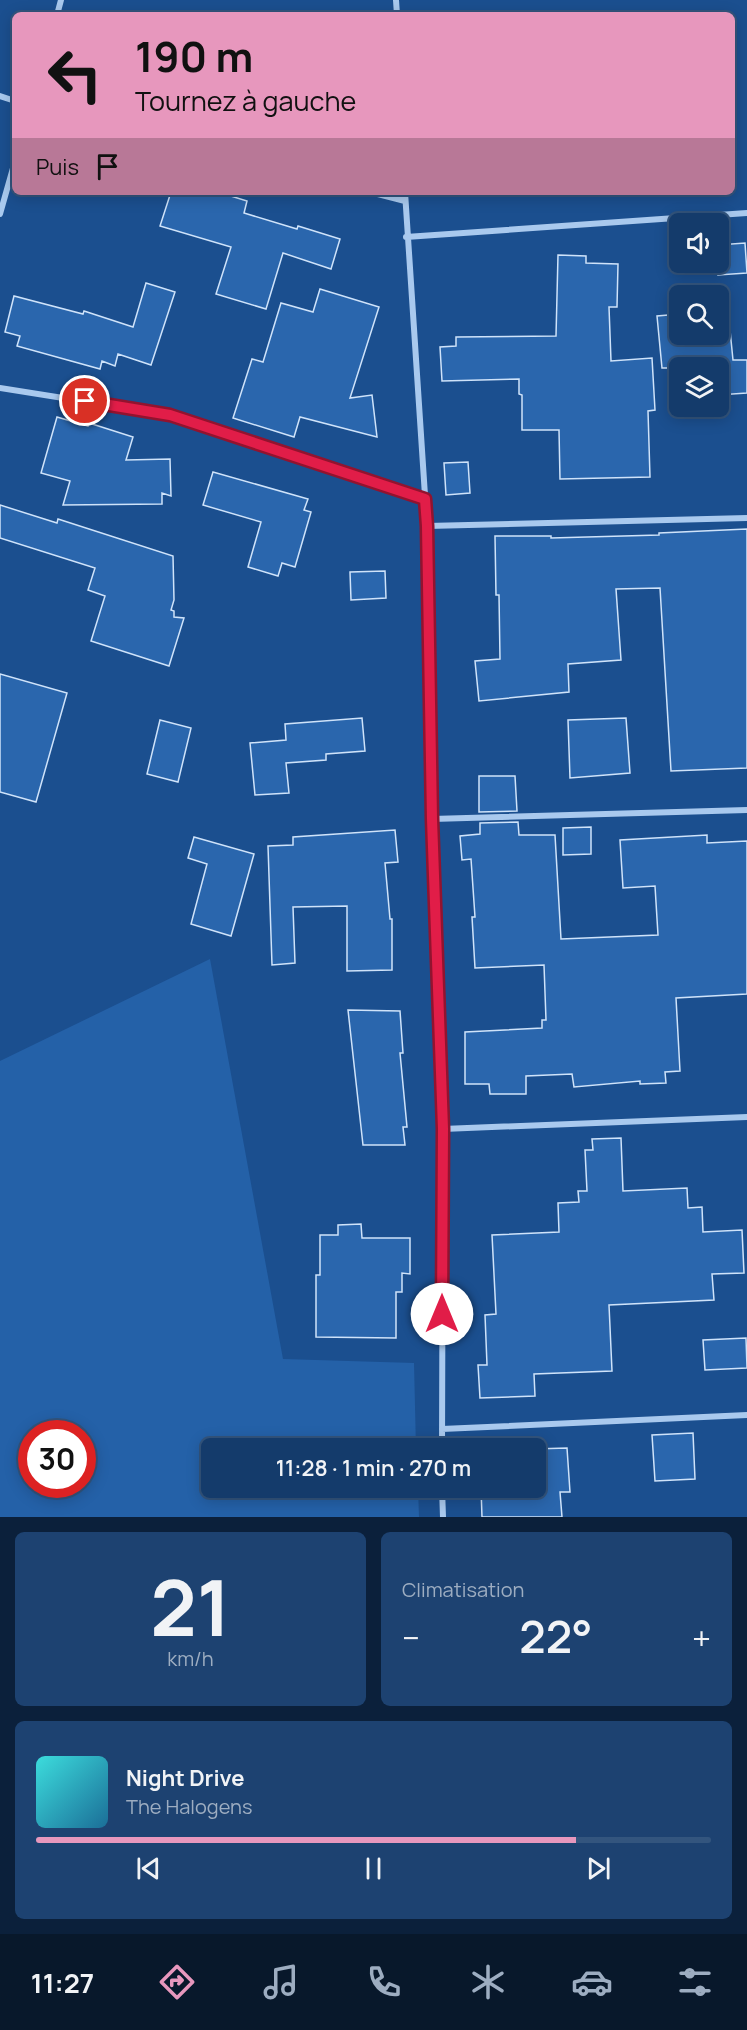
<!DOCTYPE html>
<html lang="fr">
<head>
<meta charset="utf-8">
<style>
  body { margin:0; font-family:Manrope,sans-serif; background:#1d4271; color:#f1f3f6; height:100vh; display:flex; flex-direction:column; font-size:22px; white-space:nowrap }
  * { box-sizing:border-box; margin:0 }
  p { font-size:20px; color:#9dadc1 }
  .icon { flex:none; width:33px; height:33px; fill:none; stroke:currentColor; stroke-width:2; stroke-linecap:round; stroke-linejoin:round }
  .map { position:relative; height:1517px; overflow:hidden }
  .details { display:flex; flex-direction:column; gap:15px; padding:15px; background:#0b203b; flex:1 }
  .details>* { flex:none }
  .hud { position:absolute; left:12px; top:12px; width:723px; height:183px; border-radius:9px; box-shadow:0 3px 15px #0003,0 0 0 2px #33557e; background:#e797bd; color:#111; overflow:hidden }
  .fabs { position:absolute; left:669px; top:213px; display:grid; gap:12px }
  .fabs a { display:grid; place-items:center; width:60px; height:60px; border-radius:9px; background:#143b6b; box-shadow:0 3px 15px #0003,0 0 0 2px #33557e; font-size:30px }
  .speed { position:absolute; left:18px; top:1420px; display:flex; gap:12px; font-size:30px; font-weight:700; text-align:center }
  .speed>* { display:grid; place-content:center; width:78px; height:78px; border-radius:50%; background:#143b6b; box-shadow:0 3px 15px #0003,0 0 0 2px #33557e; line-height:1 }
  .speed .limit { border:9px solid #d22; background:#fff; color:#111 }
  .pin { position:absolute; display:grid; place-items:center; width:51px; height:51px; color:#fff; margin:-26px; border:3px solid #fff; border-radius:50%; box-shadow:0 2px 6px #0007 }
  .me { position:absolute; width:66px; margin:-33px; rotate:0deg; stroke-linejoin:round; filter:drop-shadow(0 0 4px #0008) }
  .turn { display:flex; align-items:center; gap:21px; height:126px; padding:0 24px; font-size:27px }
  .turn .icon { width:78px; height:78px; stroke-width:2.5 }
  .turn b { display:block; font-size:42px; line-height:51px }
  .then { display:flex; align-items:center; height:57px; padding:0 24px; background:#0003; gap:12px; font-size:22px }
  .big { font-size:45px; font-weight:600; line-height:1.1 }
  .details .card { flex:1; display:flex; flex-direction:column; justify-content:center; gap:9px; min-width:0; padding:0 21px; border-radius:9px; background:#1d4271 }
  .details .dial { align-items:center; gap:0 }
  .dial b { font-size:78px; line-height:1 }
  .song { display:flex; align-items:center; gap:18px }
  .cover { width:72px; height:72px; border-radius:9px; background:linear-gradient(135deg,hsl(180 70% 55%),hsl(200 70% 35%)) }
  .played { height:6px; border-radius:3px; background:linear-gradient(90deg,#e797bd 80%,#33557e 80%) }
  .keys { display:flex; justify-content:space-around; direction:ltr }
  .heat { display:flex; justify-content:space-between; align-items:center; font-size:33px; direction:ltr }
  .details .tiles { flex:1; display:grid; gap:15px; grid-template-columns:1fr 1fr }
  .card:last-child { grid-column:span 2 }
  .trip { position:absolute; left:201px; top:1438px; width:345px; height:60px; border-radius:9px; background:#143b6b; box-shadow:0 3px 15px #0003,0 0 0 2px #33557e; font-weight:600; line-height:60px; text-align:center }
  .menu { display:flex; height:96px; justify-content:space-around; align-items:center; background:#08182b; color:#9dadc1 }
  .menu .icon { width:42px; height:42px }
  .menu .selected { color:#e797bd }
  .menu b { font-size:27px; color:#f1f3f6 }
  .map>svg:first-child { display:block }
  .green { fill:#2461a8; fill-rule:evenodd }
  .building { fill:#2a66ad; stroke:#cfe3fa; stroke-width:1.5 }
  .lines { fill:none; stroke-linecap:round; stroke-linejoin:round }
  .minor { stroke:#a9c9ee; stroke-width:6 }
  .route-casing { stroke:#92132f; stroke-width:15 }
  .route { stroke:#e11d48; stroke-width:10 }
</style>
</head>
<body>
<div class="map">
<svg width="747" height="1517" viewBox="0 0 747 1517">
  <rect width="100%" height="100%" fill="#1b4f8f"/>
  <path class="green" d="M210 959 283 1359 414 1363 416 1449H212V1488H418L419 1517H0V1061ZM32 1434H82V1485H32Z"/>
  <path class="building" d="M171 192H218L247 201 244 213 297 229 298 226 340 239 331 269 283 253 266 309 216 294 231 247 160 226Z
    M745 243 747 273 718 275V245Z
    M558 255 586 256V263L618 264 617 307H609L611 361 652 358 655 410 648 411 650 477 560 479 559 430H522V395L519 394V379L442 381 440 347 456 346V337L556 336Z
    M146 283 175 292 151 365 118 354 115 366 102 361 100 369 17 346 20 336 5 332 14 296 83 314 84 311 133 327Z
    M320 289 379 307 350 398 372 395 377 437 300 417 294 437 233 418 252 359 263 362 281 303 313 312Z
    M728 310 733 360H747V393L718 395V368H662L657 316 680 314V334H718V311Z
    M57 417 88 426 89 423 133 437 126 460 170 459 171 496 162 493V504L63 505 70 481 41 473Z
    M468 462 470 493 446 495 444 463Z
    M213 472 308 499 304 510 311 512 295 567 282 563 278 576 248 567 261 522 203 505Z
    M0 505 57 523 58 519 173 556 174 600 171 610 174 611V617L184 618 169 666 91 641 105 596 88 590 95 568 0 538Z
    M747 529V768L671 771 660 588 616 589 621 660 568 664 569 692 479 701 475 661 500 659 499 595H496L495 536H551V538L659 535V533Z
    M385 571 386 598 351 600 350 572Z
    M0 674 67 693 36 802 0 792Z
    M362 718 365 751 326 754V760L286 763 289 793 255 795 250 743 286 740 285 724Z
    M626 718 630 773 570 778 568 720Z
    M160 720 191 728 178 782 147 774Z
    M479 776H515L517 811 479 812Z
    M518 822 519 835H555L561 939 658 935 655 886 623 888 620 840 707 835V843L747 841V994L676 998 680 1071 665 1072 666 1083 640 1084V1081L574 1087 572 1074 526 1076V1094H490L489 1084H465V1032L542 1028V1020H546L544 965 475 968 472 917H475L471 859 462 860 460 836 480 834V823Z
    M591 827V854L563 855V828Z
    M395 830 398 862 385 863 390 919H392V970L347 971V906L293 907 295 963 272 965 268 846 293 845V837Z
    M194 837 254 854 231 936 191 924 207 864 188 858Z
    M348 1010 400 1011 403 1053H400L407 1127H403L405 1145H363Z
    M621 1138 623 1191 687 1188 688 1208 702 1207 703 1232 742 1230 744 1273 712 1274 714 1300 609 1305 612 1371 534 1374 535 1396 480 1398 478 1365H487L485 1315 496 1314 492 1235 559 1232 558 1203 579 1202 578 1191H587L585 1150H593L592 1139Z
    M361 1224 362 1238H410V1274L402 1273V1292H396V1338L316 1337V1275H320V1235H338V1225Z
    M746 1338 747 1368 705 1370 703 1340Z
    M693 1433 695 1479 655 1481 652 1435Z
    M567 1448 570 1492H560L562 1517H482L481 1488H536L534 1449Z"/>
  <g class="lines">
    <path class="minor" d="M396 0 397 15
      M57 15 61 0
      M0 96 15 101
      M370 192 405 201
      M405 192 427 526 432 819 443 1129 442 1449
      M0 214 15 161
      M406 237 747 213
      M0 388 170 415 425 499
      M427 526 747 518
      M432 819 747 810
      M443 1129 747 1117
      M442 1429 747 1415
      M442 1488 443 1517"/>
  </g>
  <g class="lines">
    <g class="route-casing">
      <path id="route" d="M85 401 170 415 425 499 427 526 432 819 443 1129 442 1314"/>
    </g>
    <use href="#route" class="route"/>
  </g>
</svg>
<div class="fabs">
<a><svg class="icon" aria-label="sound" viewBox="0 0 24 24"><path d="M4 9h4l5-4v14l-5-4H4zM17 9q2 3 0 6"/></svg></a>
<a><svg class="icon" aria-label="search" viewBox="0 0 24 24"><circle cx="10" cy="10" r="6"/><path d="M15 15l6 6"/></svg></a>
<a><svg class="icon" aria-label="layers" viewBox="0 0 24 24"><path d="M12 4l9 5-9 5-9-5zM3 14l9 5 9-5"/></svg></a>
</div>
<div class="speed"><div class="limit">30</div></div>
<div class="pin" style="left:85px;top:401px;background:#d93025"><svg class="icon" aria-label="arrive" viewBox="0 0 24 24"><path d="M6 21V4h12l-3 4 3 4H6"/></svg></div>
<svg class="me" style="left:442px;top:1314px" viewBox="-20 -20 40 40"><circle r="19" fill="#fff"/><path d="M0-13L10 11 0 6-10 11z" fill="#e11d48"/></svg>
<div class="trip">11:28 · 1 min · 270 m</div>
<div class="hud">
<div class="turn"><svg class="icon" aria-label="left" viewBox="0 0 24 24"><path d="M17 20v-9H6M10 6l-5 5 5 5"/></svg><div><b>190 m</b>Tournez à gauche</div></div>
<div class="then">Puis<svg class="icon" aria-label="arrive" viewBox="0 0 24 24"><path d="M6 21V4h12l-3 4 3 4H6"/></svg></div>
</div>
</div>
<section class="details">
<div class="tiles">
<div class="card dial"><b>21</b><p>km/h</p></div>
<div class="card"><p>Climatisation</p>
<div class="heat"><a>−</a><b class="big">22°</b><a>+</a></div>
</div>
<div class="card">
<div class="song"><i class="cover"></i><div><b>Night Drive</b><p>The Halogens</p></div></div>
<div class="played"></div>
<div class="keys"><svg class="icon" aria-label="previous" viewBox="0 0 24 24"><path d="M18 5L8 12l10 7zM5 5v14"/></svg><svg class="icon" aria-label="pause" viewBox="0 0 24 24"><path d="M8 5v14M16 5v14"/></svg><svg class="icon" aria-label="next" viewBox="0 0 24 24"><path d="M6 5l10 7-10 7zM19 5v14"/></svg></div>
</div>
</div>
</section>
<nav class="menu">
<b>11:27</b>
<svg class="icon selected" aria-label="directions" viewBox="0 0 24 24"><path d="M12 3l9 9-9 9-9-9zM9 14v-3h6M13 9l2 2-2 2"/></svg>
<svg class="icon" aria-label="music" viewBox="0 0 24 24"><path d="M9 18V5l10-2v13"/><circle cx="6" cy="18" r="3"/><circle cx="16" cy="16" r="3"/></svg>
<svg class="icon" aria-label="phone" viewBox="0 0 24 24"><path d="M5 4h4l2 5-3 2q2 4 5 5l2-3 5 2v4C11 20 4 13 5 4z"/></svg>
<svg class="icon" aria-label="climate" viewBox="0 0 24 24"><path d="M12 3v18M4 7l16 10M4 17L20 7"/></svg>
<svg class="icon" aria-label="car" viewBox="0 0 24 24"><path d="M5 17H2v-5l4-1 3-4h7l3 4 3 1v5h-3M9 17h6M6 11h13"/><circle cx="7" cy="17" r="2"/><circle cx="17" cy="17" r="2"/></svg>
<svg class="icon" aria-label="filters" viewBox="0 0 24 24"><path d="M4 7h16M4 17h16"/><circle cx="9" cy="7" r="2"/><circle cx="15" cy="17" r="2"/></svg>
</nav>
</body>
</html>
